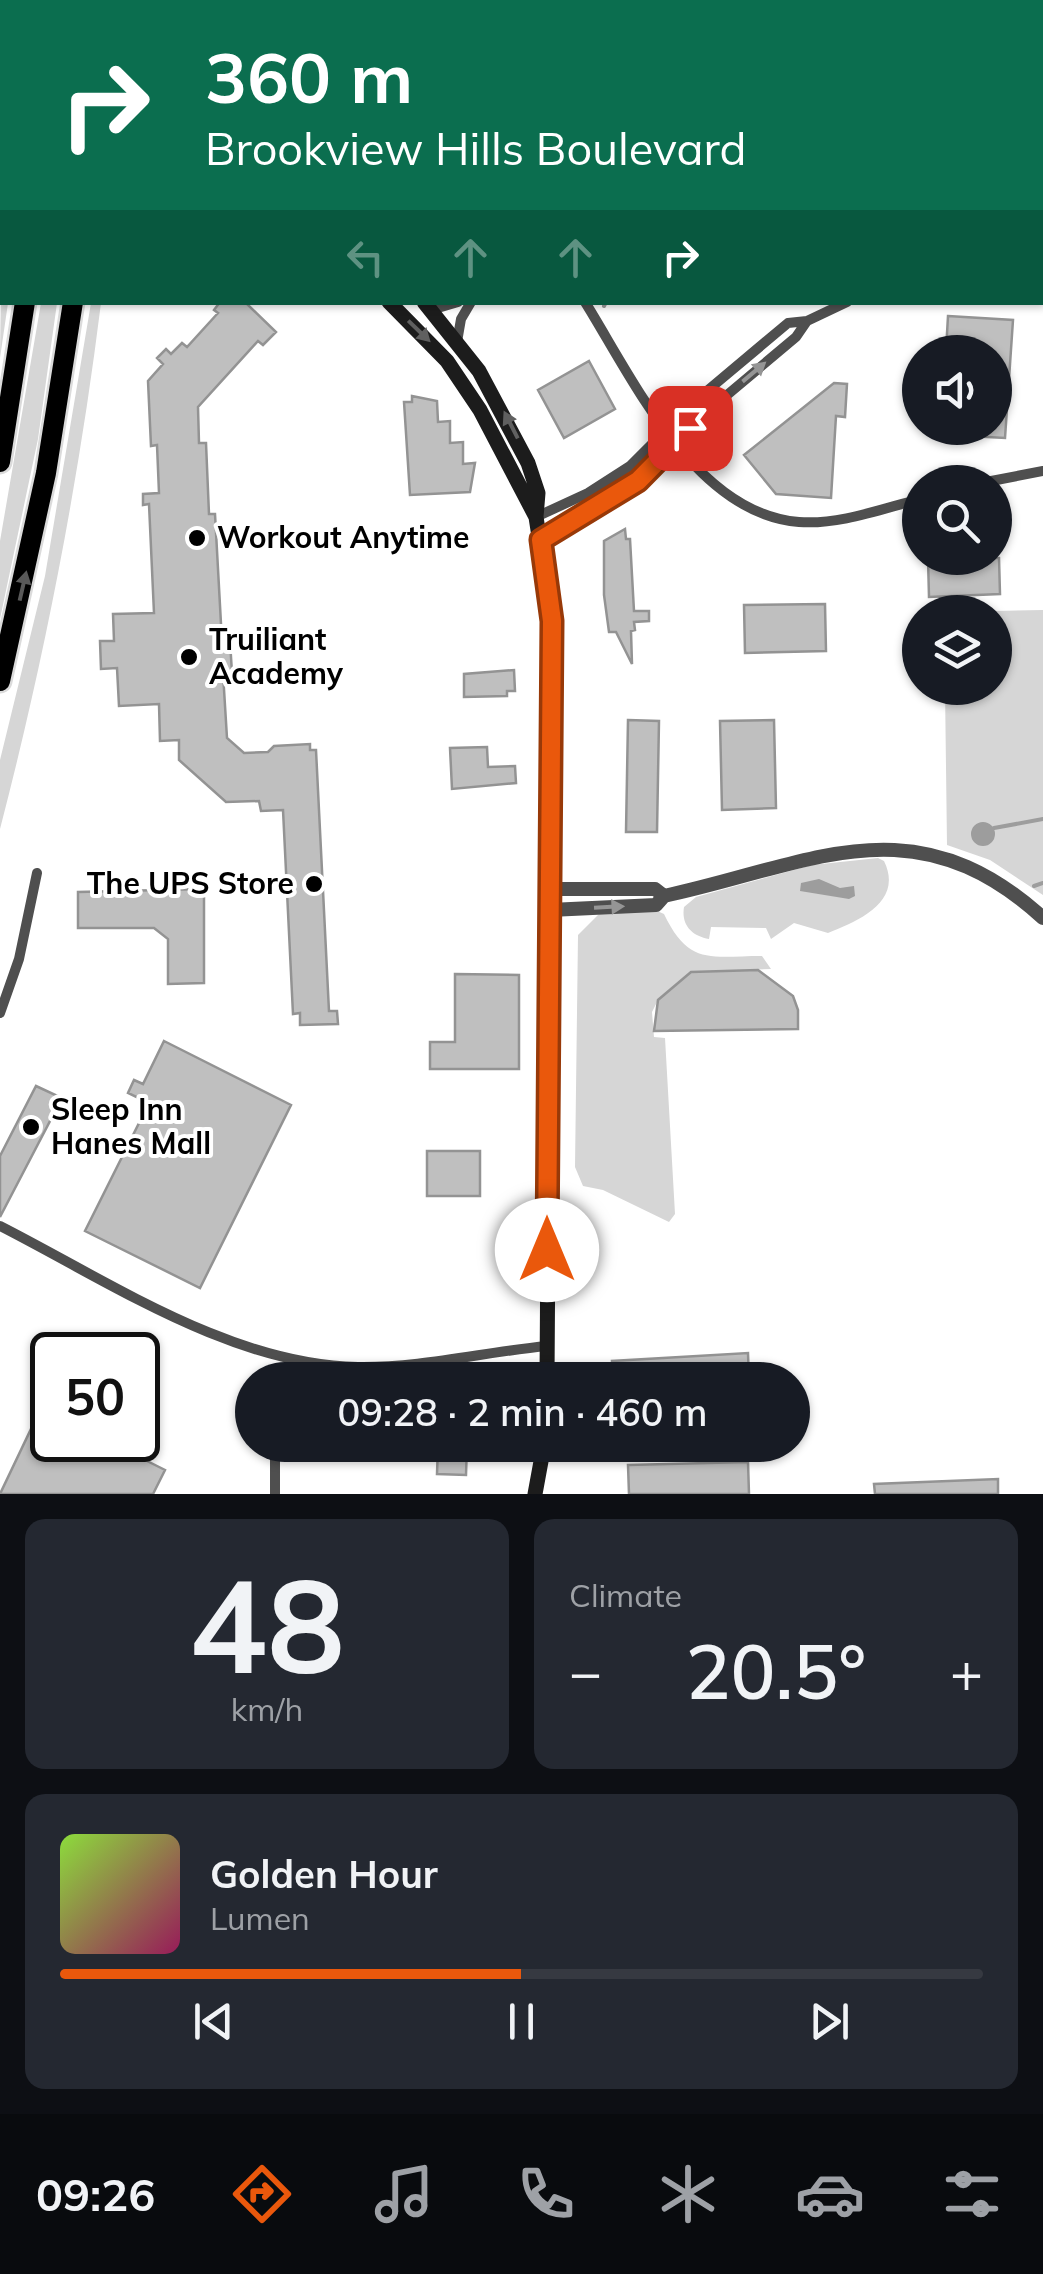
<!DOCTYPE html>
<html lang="en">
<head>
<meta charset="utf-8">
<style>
  body { margin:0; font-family:Mulish,sans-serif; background:#242831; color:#f1f3f6; height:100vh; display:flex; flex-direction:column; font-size:38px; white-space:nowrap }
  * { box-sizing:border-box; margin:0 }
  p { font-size:32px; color:#9ea1a6 }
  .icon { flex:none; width:55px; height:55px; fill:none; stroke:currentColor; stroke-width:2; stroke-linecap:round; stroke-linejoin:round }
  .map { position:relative; height:1494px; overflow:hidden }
  .panel { display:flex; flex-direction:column; gap:25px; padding:25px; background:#0d0f14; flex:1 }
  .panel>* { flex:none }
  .banner { position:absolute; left:0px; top:0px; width:1045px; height:305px; box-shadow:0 2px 8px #0004; background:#0b6e4f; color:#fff; overflow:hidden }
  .tools { position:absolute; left:902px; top:335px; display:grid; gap:20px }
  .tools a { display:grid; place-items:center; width:110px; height:110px; border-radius:50%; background:#171b24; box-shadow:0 2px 8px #0004; font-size:50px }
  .speed { position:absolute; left:30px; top:1332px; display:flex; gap:20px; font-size:50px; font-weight:700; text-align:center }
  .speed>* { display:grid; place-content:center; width:130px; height:130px; border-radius:50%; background:#171b24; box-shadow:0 2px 8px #0004; line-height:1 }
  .speed .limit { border:5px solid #111; border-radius:15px; background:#fff; color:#111 }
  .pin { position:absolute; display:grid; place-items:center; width:85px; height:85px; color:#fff; margin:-42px; border-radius:20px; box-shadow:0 5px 15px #0006 }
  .me { position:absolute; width:110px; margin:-55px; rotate:0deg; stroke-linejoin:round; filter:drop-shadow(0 0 8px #0008) }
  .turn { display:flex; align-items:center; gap:35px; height:210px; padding:0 40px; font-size:45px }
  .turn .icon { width:130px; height:130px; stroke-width:2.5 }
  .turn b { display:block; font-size:70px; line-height:85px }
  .lanes { display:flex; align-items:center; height:95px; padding:0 40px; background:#0003; justify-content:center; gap:50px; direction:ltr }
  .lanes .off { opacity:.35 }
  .big { font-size:75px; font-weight:600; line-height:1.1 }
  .panel .card { flex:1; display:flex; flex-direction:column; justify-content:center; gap:15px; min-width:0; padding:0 35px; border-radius:20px; background:#242831 }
  .panel .dial { align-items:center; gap:0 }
  .dial b { font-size:130px; line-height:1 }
  .song { display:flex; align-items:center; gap:30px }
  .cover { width:120px; height:120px; border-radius:15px; background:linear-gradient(135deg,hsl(90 70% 55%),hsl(330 70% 35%)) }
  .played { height:10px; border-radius:5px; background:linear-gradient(90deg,#ea580c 50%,#363941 50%) }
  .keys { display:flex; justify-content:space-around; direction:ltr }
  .heat { display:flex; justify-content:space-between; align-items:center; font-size:55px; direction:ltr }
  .panel .tiles { flex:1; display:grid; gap:25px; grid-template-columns:1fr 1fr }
  .card:last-child { grid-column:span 2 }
  .trip { position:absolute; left:235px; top:1362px; width:575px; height:100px; border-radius:50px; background:#171b24; box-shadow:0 2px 8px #0004; font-weight:600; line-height:100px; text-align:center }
  .tab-bar { display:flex; height:160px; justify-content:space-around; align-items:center; background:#090b0e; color:#9ea1a6 }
  .tab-bar .icon { width:70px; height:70px }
  .tab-bar .selected { color:#ea580c }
  .tab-bar b { font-size:45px; color:#f1f3f6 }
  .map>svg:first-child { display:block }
  .green { fill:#d6d6d6 }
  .water { fill:#9d9d9d }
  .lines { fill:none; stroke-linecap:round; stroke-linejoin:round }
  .stream { stroke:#9d9d9d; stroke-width:4 }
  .building { fill:#bfbfbf; stroke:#939393; stroke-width:2.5 }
  .motorway-casing { stroke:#dbdbdb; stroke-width:25 }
  .minor { stroke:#4f4f4f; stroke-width:10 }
  .tertiary { stroke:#4f4f4f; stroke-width:14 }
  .secondary { stroke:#1c1c1c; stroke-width:15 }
  .motorway { stroke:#000; stroke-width:20 }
  .oneway { fill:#606060 }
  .oneway2 { fill:#959595 }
  .oneway3 { fill:#595959 }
  .route-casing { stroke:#983908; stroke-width:25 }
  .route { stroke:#ea580c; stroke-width:18 }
  .poi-dot { fill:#000; stroke:#fff; stroke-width:4 }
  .labels { text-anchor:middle; stroke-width:8; stroke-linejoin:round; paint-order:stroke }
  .poi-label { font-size:30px; font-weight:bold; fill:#000; stroke:#fff; text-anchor:start }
</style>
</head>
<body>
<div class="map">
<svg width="1043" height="1494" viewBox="0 0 1043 1494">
  <rect width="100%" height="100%" fill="#fff"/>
  <path class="green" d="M128 0H282L127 2Z
    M2 216V302L8 303 0 358Z
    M41 303H57L38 439 0 619V541Z
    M91 303H101C79 480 45 656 0 829V760L45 576Z
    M1043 610V895L990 860 947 845 945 688H995V612H944Z
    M878 858 884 861C904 902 858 921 828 933L794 923 771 939 766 928 711 927 709 939C692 936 681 925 684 907L696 897 812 865Z
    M655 910 664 914C689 966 710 956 762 956L771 969 691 972 682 985 658 1000 652 1012 654 1037 665 1038 675 1214 669 1222 603 1190 583 1186 575 1167 578 935 600 913Z"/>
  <path class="water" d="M971 834a12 12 0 1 1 24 0a12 12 0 1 1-24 0Z
    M819 879 840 888 854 886 855 896 849 899 800 891 801 883Z"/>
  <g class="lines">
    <path class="stream" d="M654 2 655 0
      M604 306 606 302
      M994 828 1043 819
      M1034 886 1043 883"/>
  </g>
  <path class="building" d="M220 302H245L276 332 263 345 258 341 198 407 199 443H206L209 514H215L222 642 230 641 232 673H223L227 738 244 753 268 752 274 746 310 744V750H316L329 1011H337L338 1024 300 1025V1013L293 1014 283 810 261 811 259 801 226 802 179 760V740L160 741 159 704 119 706 117 668 101 669 100 641H114L113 614 154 613 149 504 143 505V494L159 493 157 445 151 446 148 381 163 364 157 358 166 349 171 354 182 343 187 347 218 313 214 310Z
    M948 316 1013 320 1005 438 969 436 970 428H995V352L946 351Z
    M589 361 615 409 564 438 538 390Z
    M834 383 847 384 845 417 836 416 831 498 776 494 744 455Z
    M412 396 437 401 438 422 450 421V443L463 442V464L475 463 470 492 410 495 404 402H412Z
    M625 529 626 539H630L634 611H649V621L634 622 635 630 631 631 632 664 616 632H609L604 595V541Z
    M928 558H999L1000 594 929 597Z
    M825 604 826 651 745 653 744 605Z
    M514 670 515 691H507V696L464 697V674Z
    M628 720 659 721 657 832H626Z
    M774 720 776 808 722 810 720 721Z
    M487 747 488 767 515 766 516 783 452 789 450 748Z
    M204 889V983L168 984V939L154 928H78V892Z
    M758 970 793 996 798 1010V1029L654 1031 658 1000 691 972Z
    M455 974 519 975V1069H430V1042H455Z
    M164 1041 291 1105 200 1288 85 1231 149 1103 128 1093 134 1080 143 1084Z
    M36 1086 62 1098 0 1217V1156Z
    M427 1151H480V1196H427Z
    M748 1353 749 1380H613L612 1361Z
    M41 1408 52 1413V1440H105L165 1470 153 1494H0Z
    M438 1445H467L466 1475 437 1474Z
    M748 1462 749 1494H629L628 1465Z
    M998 1479V1494H875L874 1484Z"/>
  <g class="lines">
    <g class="motorway-casing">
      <path id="motorway" d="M62 2V0
        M111 2V0
        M292 2V0
        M0 462 25 302
        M0 681 46 473 73 302"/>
    </g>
    <path class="minor" d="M427 0V2
      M929 0H935
      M1015 0 1020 2
      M983 2 984 0
      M1042 14H1043
      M1042 259H1043
      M585 302C633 379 695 514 799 522 839 525 881 509 920 499
      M431 310 458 302
      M457 342 461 319 471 302
      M986 482 1043 471
      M536 517 588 493 630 466 695 401 788 323 807 321 847 302
      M541 540 637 481 708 411 796 337 807 321
      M0 1013 19 959 37 873
      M0 1226C110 1282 232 1365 358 1367 420 1368 485 1352 547 1346
      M300 1380 312 1363
      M275 1445V1494"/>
    <path class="tertiary" d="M549 889H655L664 896
      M550 910 656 905 664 896C810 865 912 799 1043 918"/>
    <path class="secondary" d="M0 45 2 47
      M389 302 447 361 480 410 536 517
      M424 302 479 371 528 463 538 493 536 517 552 621 547 1380
      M535 1494 544 1445"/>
    <use href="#motorway" class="motorway"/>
  </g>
  <defs><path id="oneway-solid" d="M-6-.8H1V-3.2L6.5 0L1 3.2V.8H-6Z" transform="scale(2.5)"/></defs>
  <g class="oneway">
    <use href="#oneway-solid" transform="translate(419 331) rotate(44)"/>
    <use href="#oneway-solid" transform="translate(511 425) rotate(-117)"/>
  </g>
  <g class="oneway2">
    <use href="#oneway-solid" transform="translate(754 372) rotate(-40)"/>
    <use href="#oneway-solid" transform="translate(609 907) rotate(-3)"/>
  </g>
  <use class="oneway3" href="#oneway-solid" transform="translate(23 586) rotate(-77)"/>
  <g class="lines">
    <g class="route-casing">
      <path id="route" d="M547 1250 552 621 541 540 638 481 690 428"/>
    </g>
    <use href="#route" class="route"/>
  </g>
  <g class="poi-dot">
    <circle cx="197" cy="538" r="10"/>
    <circle cx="189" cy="657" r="10"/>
    <circle cx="314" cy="884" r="10"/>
    <circle cx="31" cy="1127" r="10"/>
  </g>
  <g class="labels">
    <g class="poi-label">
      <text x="217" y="548">Workout Anytime</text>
      <text x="209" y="650">Truiliant<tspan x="209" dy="34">Academy</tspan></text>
      <text x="294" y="894" text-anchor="end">The UPS Store</text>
      <text x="51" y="1120">Sleep Inn<tspan x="51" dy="34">Hanes Mall</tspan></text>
    </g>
  </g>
</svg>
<div class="tools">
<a><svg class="icon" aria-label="sound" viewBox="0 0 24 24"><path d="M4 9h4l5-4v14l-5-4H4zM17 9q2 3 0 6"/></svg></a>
<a><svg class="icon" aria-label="search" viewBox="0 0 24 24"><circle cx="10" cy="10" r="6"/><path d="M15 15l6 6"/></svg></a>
<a><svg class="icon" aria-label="layers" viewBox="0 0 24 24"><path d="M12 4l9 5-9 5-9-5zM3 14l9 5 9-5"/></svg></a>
</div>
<div class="speed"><div class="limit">50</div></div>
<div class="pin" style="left:690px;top:428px;background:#d93025"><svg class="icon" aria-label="arrive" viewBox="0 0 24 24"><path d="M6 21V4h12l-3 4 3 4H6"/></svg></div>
<svg class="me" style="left:547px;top:1250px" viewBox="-20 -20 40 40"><circle r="19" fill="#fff"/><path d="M0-13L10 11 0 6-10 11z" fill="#ea580c"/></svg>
<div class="trip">09:28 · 2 min · 460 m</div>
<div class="banner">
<div class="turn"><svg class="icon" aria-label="right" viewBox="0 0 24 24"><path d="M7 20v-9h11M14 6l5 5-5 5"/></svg><div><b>360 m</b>Brookview Hills Boulevard</div></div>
<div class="lanes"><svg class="icon off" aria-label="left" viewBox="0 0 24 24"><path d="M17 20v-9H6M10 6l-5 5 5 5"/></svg><svg class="icon off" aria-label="ahead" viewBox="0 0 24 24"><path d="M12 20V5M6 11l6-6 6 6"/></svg><svg class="icon off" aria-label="ahead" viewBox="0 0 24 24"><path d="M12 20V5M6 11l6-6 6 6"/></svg><svg class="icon" aria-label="right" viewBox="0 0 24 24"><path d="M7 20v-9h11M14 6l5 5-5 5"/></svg></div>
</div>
</div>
<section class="panel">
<div class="tiles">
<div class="card dial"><b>48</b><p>km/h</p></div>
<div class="card"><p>Climate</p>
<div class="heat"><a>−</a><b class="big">20.5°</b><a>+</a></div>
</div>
<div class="card">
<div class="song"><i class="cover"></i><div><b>Golden Hour</b><p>Lumen</p></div></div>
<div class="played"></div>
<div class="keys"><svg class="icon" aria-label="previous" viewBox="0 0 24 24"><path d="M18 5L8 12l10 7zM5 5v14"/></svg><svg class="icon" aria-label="pause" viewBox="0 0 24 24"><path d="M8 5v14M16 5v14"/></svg><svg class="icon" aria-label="next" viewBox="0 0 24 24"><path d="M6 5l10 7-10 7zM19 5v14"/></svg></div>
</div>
</div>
</section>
<nav class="tab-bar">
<b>09:26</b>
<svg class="icon selected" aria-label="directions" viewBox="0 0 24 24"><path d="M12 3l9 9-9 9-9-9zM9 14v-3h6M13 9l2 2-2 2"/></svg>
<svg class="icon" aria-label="music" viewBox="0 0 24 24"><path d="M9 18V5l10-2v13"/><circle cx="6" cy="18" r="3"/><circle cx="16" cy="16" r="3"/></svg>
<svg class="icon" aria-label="phone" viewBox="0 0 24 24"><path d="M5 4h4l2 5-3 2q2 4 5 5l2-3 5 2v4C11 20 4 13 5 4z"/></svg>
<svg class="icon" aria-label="climate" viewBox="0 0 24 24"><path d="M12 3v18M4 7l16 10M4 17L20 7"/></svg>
<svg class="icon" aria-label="car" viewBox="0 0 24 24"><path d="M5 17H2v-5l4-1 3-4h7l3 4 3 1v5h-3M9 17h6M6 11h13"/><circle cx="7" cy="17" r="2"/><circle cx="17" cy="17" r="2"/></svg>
<svg class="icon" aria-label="filters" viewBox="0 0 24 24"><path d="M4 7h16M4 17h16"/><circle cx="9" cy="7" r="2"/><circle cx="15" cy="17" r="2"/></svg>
</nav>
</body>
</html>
